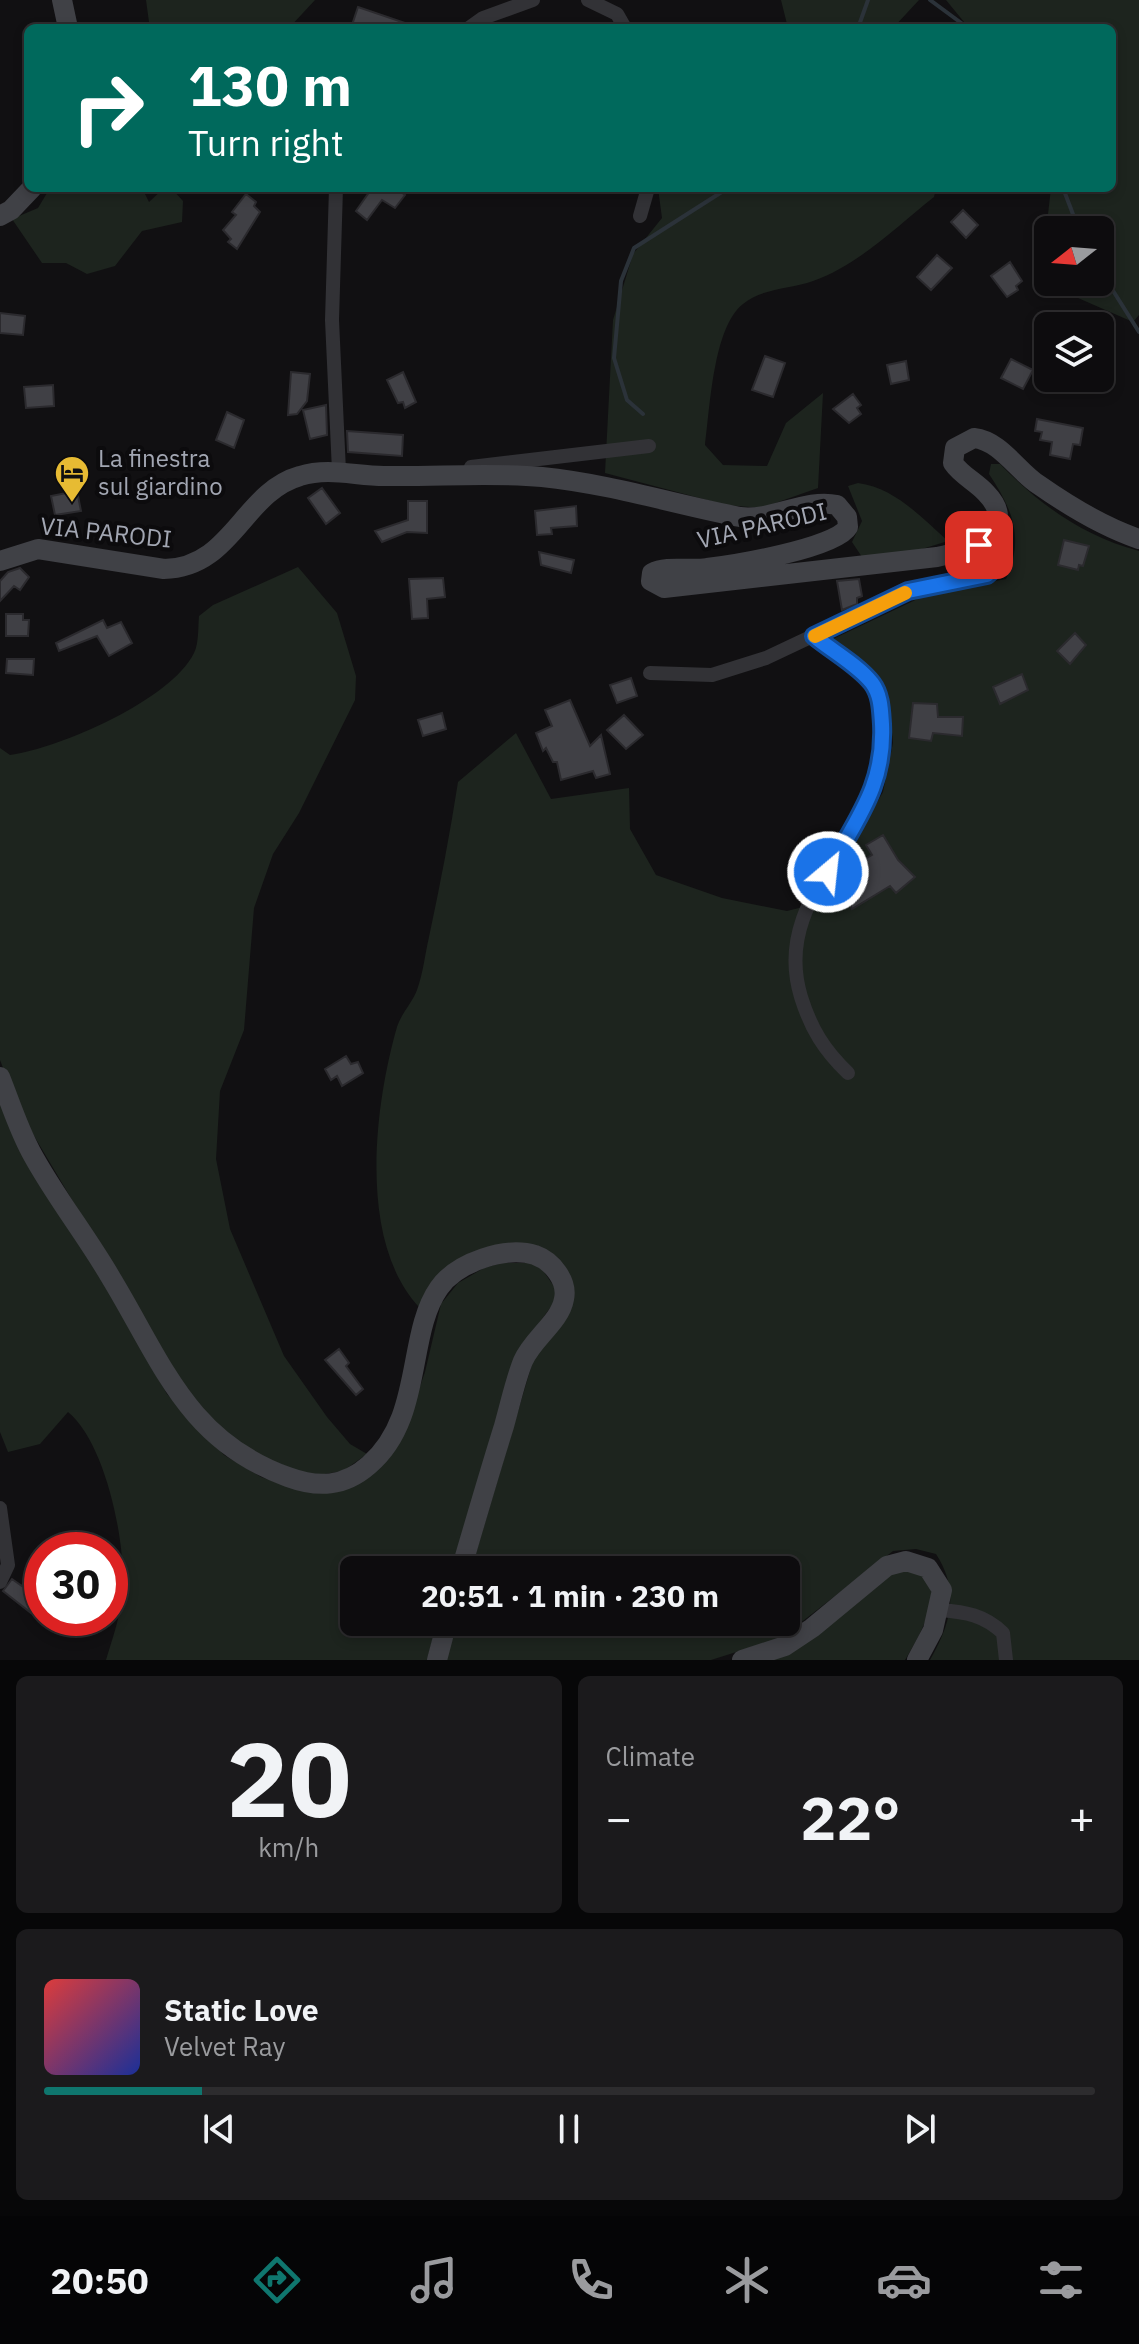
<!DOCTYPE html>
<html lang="en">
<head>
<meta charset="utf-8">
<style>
  body { margin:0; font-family:"IBM Plex Sans",sans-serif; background:#1b1a1c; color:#f1f3f6; height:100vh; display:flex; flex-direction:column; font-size:30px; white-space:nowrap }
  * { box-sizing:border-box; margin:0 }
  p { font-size:26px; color:#9a9b9e }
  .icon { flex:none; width:44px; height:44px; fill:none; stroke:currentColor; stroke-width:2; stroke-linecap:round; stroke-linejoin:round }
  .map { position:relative; height:1660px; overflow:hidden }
  .sheet { display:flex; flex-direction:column; gap:16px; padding:16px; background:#070708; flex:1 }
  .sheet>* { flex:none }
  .guide { position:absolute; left:24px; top:24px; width:1092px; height:168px; border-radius:12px; box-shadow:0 4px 12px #0003,0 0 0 2px #2d2c2e; background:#00695c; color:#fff; overflow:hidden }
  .needle { width:52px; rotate:253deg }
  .tools { position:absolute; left:1034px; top:216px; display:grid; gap:16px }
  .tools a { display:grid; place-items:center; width:80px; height:80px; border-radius:12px; background:#0d0c0e; box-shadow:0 4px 12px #0003,0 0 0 2px #2d2c2e; font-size:40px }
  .speed { position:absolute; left:24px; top:1532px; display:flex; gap:16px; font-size:40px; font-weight:700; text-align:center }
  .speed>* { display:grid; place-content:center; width:104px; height:104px; border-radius:50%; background:#0d0c0e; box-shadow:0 4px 12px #0003,0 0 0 2px #2d2c2e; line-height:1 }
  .speed .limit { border:12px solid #d22; background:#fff; color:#111 }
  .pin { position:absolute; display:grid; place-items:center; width:68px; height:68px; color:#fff; margin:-34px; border-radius:16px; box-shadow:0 4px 12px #0006 }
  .me { position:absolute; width:88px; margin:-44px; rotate:28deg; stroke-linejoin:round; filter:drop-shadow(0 0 6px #0008) }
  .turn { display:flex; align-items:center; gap:28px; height:168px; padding:0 32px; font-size:36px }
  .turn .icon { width:104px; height:104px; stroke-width:2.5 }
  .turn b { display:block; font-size:56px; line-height:68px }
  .big { font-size:60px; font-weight:700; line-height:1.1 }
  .sheet .card { flex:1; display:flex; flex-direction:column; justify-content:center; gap:12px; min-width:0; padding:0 28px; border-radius:12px; background:#1b1a1c }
  .sheet .dial { align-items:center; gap:0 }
  .dial b { font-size:104px; line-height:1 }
  .song { display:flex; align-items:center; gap:24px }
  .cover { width:96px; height:96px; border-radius:12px; background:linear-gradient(135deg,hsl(0 70% 55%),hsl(230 70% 35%)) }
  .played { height:8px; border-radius:4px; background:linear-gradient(90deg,#0f766e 15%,#2d2c2e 15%) }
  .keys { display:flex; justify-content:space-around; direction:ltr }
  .heat { display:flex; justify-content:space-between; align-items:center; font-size:44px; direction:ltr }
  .sheet .tiles { flex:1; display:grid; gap:16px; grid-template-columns:1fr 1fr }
  .card:last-child { grid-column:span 2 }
  .trip { position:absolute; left:340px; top:1556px; width:460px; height:80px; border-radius:12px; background:#0d0c0e; box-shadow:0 4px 12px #0003,0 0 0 2px #2d2c2e; font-weight:700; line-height:80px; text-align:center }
  .tab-bar { display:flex; height:128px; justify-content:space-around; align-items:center; background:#050506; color:#9a9b9e }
  .tab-bar .icon { width:56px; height:56px }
  .tab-bar .active { color:#0f766e }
  .tab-bar b { font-size:36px; color:#f1f3f6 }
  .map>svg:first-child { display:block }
  .green { fill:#1d241e }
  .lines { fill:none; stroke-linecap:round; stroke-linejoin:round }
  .stream { stroke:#2b3239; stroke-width:4 }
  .building { fill:#404045; stroke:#2b2a2e; stroke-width:2 }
  .street { stroke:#323236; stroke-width:14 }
  .secondary { stroke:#404146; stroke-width:20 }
  .route-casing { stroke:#114b97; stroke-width:20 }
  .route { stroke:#1a73e8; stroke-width:14 }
  .slow { stroke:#f59e0b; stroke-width:14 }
  .labels { text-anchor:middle; stroke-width:8; stroke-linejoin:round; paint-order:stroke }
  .poi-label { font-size:24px; fill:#a2a6b2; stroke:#0c0b0d; text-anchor:start }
  .street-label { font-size:24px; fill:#a2a6b2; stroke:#0c0b0d }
</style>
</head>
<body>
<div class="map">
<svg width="1139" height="1660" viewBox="0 0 1139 1660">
  <rect width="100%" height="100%" fill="#111012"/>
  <path class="green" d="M146 0H315L289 28H165L149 22Z
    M781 0H919L893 28H788Z
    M946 0H1139V315L1133 322 1062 291 1057 282H1100V230H1048V267L1043 258 1051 188H1112V28H969Z
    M50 188H142L149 202 164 188H171L183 201 182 222 142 231 115 266 87 274 66 263H42L12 219 38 208Z
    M658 188H936L934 197C897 226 859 265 813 281 791 289 762 288 743 304 713 327 710 409 705 445L723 465 767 466 786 423 823 393 818 488 761 508 726 505 605 473 613 320 633 254 662 218Z
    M991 464H1000C1040 505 1083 536 1139 551V1660H930C951 1623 960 1591 936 1554L916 1549 893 1551 781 1638 711 1660H446L457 1622H786V1570H471L532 1364 572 1281 503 1246 419 1307C358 1242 374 1107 397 1027 401 1014 412 1003 417 990 423 974 425 954 429 937 440 885 450 834 458 782L516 733 551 799 629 788 630 829 656 875 722 898 787 911 819 903 883 792 893 743 890 712 880 677 833 639 928 594 1006 579C1025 537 1012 509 989 474Z
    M858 483C895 488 921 517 948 541L909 553 862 557 852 542 862 521 848 486Z
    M298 567 337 613 356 676 355 700 299 813 273 854 254 908 244 1030 220 1091 216 1159 230 1229 284 1356 327 1417 350 1444 367 1454 343 1471 312 1476 249 1452 203 1411 172 1368 21 1114 0 1060V748L10 755C60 748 171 700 194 653 199 643 198 626 199 616L213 605Z
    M0 1100 167 1394 224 1455 261 1477 292 1488 374 1472 385 1462 407 1424 425 1372 441 1304 458 1283 484 1268 502 1263H532L542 1269 555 1288V1301L516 1355 451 1570H354V1622H437L427 1660H106C112 1640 119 1620 122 1599 128 1550 107 1444 68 1412L40 1444 8 1452 0 1432Z
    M910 1569C914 1572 923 1575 926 1578 944 1596 915 1643 905 1660H769L888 1575Z"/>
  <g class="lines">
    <path class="stream" d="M930 0 968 28
      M858 28 868 0
      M1063 188 1079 230
      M1100 270 1139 332
      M643 414 627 400 614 358 621 281 634 248 728 188"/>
  </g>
  <path class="building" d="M358 7 414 26 413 28H351Z
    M366 188H396L405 195 395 208 382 200 367 220 356 211 370 191Z
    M246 194 256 202 254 206 260 212 237 249 228 242 231 239 223 230 236 215 232 212Z
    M963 210 978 225 966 238 951 222Z
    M937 255 952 268 931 290 917 277Z
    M1010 262 1022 281 1016 286 1018 290 1007 297 991 276Z
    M0 313 25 316 23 335 0 333Z
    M765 356 785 363 773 397 752 390Z
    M1011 359 1033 370 1023 389 1001 378Z
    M906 361 909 380 891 384 887 365Z
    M291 372 310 374 307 401 297 414 288 415Z
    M403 372 416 402 405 408 403 402 398 403 387 380Z
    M53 385 54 406 26 408 24 387Z
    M853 394 861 405 857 408 861 414 849 423 833 409Z
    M326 405 327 435 310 439 303 410Z
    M227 412 244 420 234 448 216 440Z
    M1037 419 1083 428 1080 445 1073 444 1070 459 1050 455 1052 442 1040 440 1042 432 1035 431Z
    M347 431 403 435 402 456 348 452Z
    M322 488 340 513 326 524 308 498Z
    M77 491 81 511 55 515 51 496Z
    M408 501H427V533L407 532 382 542 375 531 408 520Z
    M576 506 577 526 551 528 552 534 537 535 535 511Z
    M1064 540 1089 546 1083 566 1079 565 1078 570 1058 565Z
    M539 552 574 560 571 573 541 565Z
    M20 568 29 577 20 590 14 586 0 601V581L8 572Z
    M443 578 445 597 427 599 428 618 412 619 409 579Z
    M859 579 862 596 857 598V604L842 610 837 581Z
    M6 614H23V620H29L28 636H6Z
    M103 620 107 628 121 622 132 643 109 656 97 636 59 651 56 643Z
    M1075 633 1086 645 1070 664 1057 651Z
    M7 659H34L33 675 6 673Z
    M1022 674 1028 690 1000 704 993 687Z
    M631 678 637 696 617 703 610 685Z
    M570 700 590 746 601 735 610 774 596 778 593 771 561 780 557 762H553L546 748 543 751 536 733 552 726 545 710Z
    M913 703 937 704 938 717H963L962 736 933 733 931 741 909 738Z
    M442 713 446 729 423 736 418 720Z
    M624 715 643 735 626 749 607 730Z
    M883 835 898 860 915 877 896 893 890 886 852 909 844 894 848 892 842 881 860 871 856 864 872 855 866 845Z
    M346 1056 351 1064 358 1062 363 1073 342 1086 337 1076 331 1080 325 1069Z
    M339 1349 349 1363 346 1366 363 1389 356 1395 325 1360Z
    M29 1575 42 1584V1597L31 1613 3 1591 12 1579 22 1586Z"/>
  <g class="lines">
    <path class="street" d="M588 0 617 14 625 28
      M469 28 483 18 533 0
      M336 188 332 320 339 471
      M640 216 648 188
      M471 467 649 446
      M814 636C831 650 856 664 871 681 882 694 881 712 882 728 883 737 885 749 883 758 870 845 771 899 801 997 811 1029 824 1050 848 1073
      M650 673 712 675 766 658 908 591 987 575 994 569C997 554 991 551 979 545
      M0 1508 8 1565 0 1582
      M940 1610C966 1612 984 1615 1003 1633L1006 1660"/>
    <path class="secondary" d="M62 0 68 28
      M0 216 11 210 32 188
      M0 561 38 549 164 569C232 568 243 492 300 476 329 467 355 476 384 476 437 477 489 472 542 477 610 484 674 504 740 517 773 521 805 498 837 505L847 517 848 527C836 548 734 565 707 568 690 571 667 565 652 573L651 581 664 588 937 557C965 551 1023 531 986 493 976 482 961 475 953 463L955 448 974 438C1001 441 1017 471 1039 485 1069 506 1104 527 1139 539
      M0 1077C10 1102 18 1128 31 1152 54 1195 86 1235 111 1278 162 1362 187 1441 288 1477 318 1488 344 1487 369 1465 424 1418 406 1335 439 1288 457 1262 506 1246 535 1255 552 1261 568 1281 564 1299 560 1322 533 1338 523 1361 515 1381 510 1405 504 1426 489 1474 475 1522 461 1570
      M437 1660 447 1622
      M742 1660 785 1646 812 1628 887 1566 906 1561 928 1568 942 1590 933 1630 917 1660"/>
  </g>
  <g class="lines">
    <g class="route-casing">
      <path id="route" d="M828 872C856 819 885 787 882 724 881 710 881 695 872 683 858 665 832 651 814 636L908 591 987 575 994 569C996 554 991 551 979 545"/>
    </g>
    <use href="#route" class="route"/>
    <path class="slow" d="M815 636 905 593"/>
  </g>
  <defs>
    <g id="hotel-pin" transform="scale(1.8)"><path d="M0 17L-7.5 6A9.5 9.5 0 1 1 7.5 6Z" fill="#e7bb33" stroke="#0c0b0d"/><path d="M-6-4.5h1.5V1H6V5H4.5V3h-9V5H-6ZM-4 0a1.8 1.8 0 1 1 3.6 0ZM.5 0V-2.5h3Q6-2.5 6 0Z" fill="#111"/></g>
  </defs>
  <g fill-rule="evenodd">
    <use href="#hotel-pin" x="72" y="473"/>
  </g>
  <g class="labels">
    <g class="poi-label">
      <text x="98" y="467">La finestra<tspan x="98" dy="28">sul giardino</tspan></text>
    </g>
    <g class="street-label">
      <text transform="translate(762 526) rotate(-13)" y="8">VIA PARODI</text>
      <text transform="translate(106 533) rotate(6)" y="8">VIA PARODI</text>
    </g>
  </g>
</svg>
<div class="tools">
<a><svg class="needle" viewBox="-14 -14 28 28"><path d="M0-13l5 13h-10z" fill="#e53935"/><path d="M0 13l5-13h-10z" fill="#9a9b9e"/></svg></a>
<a><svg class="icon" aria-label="layers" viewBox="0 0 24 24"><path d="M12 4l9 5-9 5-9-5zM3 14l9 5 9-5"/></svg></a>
</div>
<div class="speed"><div class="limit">30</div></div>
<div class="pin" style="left:979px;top:545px;background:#d93025"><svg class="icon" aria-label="arrive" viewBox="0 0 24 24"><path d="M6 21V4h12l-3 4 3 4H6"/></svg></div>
<svg class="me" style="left:828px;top:872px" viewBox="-20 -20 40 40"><circle r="17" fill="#1a73e8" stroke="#fff" stroke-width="3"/><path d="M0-11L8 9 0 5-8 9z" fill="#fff"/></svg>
<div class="trip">20:51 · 1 min · 230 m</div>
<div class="guide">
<div class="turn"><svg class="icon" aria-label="right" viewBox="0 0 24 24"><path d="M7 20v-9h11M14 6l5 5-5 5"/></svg><div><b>130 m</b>Turn right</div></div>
</div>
</div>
<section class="sheet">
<div class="tiles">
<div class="card dial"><b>20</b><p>km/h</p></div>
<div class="card"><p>Climate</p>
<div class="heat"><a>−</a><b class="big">22°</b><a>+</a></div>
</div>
<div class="card">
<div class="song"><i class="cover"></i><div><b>Static Love</b><p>Velvet Ray</p></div></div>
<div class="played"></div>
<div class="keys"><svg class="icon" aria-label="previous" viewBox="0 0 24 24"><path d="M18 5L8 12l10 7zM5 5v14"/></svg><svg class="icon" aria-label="pause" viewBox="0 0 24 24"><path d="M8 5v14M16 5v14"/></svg><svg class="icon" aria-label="next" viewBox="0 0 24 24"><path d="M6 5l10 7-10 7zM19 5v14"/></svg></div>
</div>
</div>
</section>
<nav class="tab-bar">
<b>20:50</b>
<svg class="icon active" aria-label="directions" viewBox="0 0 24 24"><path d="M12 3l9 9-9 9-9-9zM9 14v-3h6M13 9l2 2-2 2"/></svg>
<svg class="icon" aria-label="music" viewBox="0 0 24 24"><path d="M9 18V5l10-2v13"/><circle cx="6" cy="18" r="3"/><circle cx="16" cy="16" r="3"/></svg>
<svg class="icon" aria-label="phone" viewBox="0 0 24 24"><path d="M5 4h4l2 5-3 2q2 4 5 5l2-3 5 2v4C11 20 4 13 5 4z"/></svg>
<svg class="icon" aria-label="climate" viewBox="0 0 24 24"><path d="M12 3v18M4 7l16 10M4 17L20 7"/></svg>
<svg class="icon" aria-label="car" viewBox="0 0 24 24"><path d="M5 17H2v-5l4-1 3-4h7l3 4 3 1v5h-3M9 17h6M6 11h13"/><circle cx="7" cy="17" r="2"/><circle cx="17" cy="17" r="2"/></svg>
<svg class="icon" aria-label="filters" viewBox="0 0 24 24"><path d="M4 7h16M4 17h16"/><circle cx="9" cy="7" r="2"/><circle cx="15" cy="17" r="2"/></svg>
</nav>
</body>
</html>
